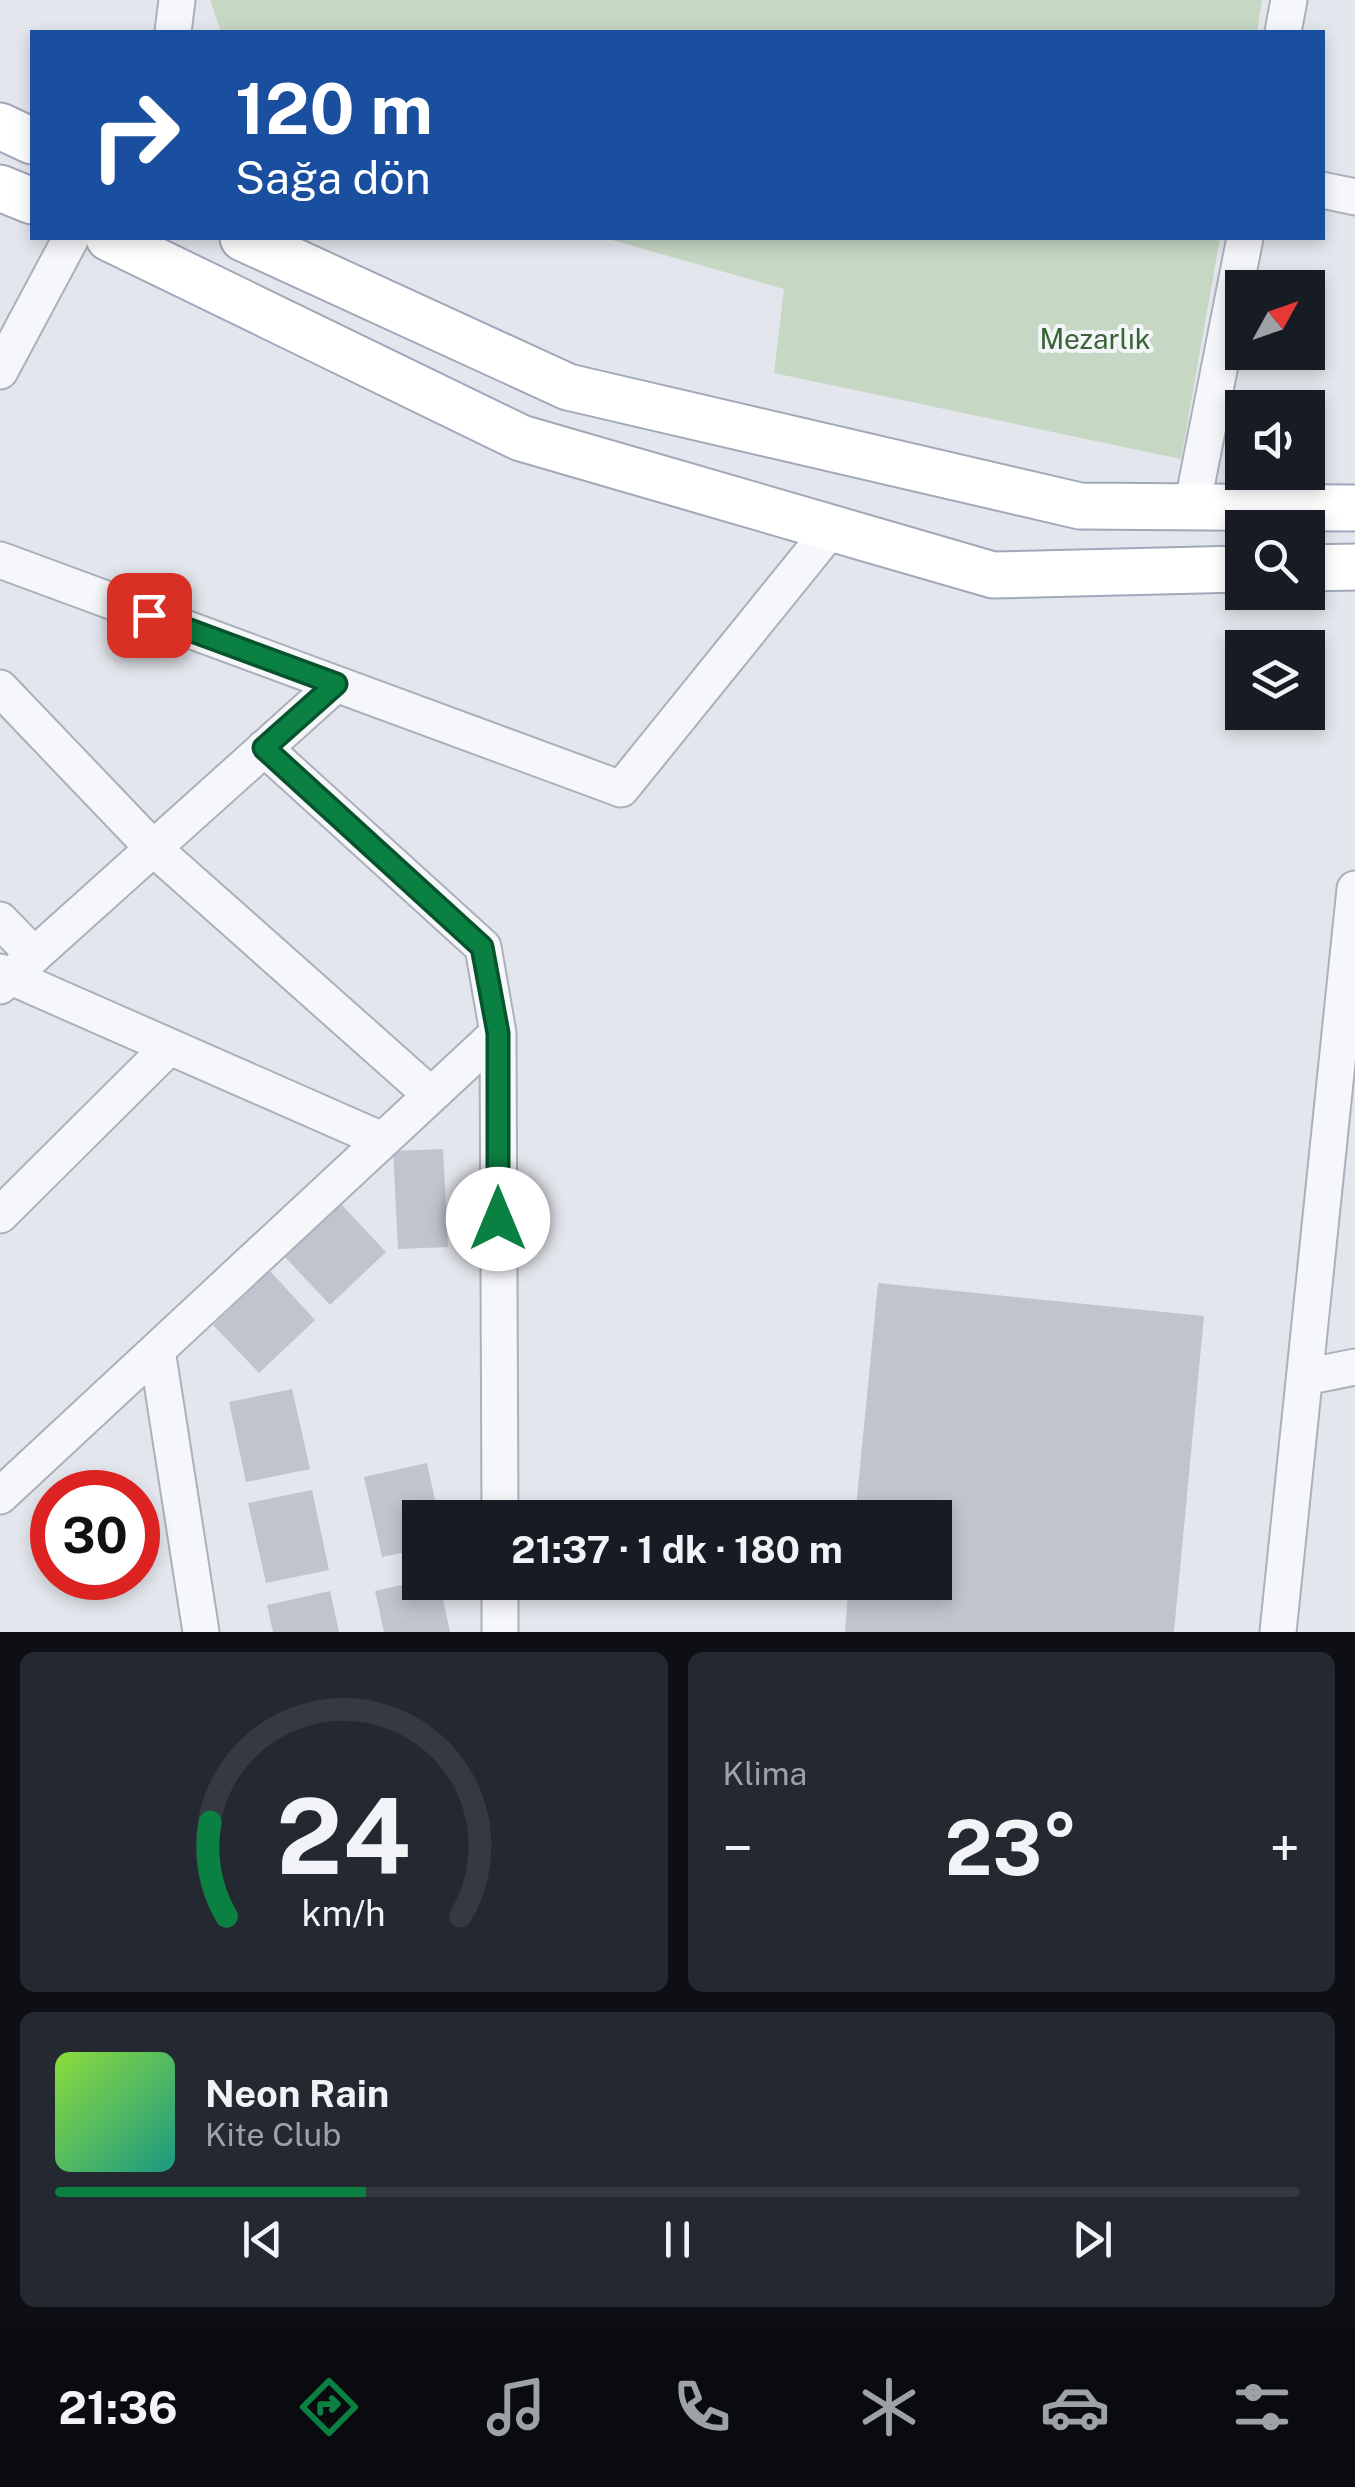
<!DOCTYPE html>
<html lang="tr">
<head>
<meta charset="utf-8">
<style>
  body { margin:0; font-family:"Public Sans",sans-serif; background:#242831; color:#f1f3f6; height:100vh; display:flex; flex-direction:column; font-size:38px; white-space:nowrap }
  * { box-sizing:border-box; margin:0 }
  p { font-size:32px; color:#9ea1a6 }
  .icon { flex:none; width:55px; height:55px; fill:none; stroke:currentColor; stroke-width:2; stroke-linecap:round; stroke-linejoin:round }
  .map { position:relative; height:1632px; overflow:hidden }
  .sheet { display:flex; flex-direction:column; gap:20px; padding:20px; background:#0d0f14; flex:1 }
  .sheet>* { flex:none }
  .guide { position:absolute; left:30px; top:30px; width:1295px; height:210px; border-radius:0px; box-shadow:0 5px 15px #0003; background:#1a4fa0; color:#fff; overflow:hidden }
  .needle { width:65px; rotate:50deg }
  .buttons { position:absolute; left:1225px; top:270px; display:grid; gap:20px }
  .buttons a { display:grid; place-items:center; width:100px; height:100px; border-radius:0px; background:#171b24; box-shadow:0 5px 15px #0003; font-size:50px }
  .speed { position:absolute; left:30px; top:1470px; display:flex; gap:20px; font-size:50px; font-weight:700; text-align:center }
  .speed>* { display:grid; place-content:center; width:130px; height:130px; border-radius:50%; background:#171b24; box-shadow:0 5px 15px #0003; line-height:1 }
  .speed .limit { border:15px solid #d22; background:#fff; color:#111 }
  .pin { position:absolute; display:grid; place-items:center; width:85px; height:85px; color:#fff; margin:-42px; border-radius:20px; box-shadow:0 5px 15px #0006 }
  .me { position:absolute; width:110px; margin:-55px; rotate:0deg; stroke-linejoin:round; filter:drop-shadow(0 0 8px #0008) }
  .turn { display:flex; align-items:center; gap:35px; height:210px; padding:0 40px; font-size:45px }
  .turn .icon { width:130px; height:130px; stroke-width:2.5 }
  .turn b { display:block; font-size:70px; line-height:85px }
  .big { font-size:75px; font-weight:700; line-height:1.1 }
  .sheet .card { flex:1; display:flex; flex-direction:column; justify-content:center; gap:15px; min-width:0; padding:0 35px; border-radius:15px; background:#242831 }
  .sheet .dial { align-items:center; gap:0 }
  .dial svg { height:260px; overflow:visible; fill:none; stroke:#363941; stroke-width:7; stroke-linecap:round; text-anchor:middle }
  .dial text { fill:#f1f3f6; stroke:none }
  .song { display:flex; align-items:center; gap:30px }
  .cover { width:120px; height:120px; border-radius:15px; background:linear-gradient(135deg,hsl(90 70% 55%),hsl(170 70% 35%)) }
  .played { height:10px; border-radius:5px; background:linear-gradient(90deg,#0b8043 25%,#363941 25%) }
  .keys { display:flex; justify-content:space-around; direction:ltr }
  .heat { display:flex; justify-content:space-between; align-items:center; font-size:55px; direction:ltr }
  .sheet .tiles { flex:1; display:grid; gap:20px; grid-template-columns:1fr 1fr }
  .card:last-child { grid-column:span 2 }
  .trip { position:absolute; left:402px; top:1500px; width:550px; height:100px; border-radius:0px; background:#171b24; box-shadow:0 5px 15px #0003; font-weight:700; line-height:100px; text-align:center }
  .menu { display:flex; height:160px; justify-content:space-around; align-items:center; background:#090b0e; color:#9ea1a6 }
  .menu .icon { width:70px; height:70px }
  .menu .selected { color:#0b8043 }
  .menu b { font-size:45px; color:#f1f3f6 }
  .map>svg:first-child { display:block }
  .green { fill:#c6d7c3 }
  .building { fill:#c0c4cf }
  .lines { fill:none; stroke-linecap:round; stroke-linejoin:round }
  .minor-casing { stroke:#abb0ba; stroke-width:39 }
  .major-casing { stroke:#a1a8b9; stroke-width:49 }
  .minor { stroke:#f6f7fa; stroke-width:35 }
  .major { stroke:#fff; stroke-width:45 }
  .route-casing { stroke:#07532c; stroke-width:25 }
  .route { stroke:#0b8043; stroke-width:18 }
  .labels { text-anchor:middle; stroke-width:8; stroke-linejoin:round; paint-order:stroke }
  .park-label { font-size:28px; fill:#396335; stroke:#f3f5f9 }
</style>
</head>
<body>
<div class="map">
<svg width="1355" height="1632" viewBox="0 0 1355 1632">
  <rect width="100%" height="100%" fill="#e3e6ec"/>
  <path class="green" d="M210 0H1262L1257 32H221Z
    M605 238H1220L1181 459 774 373 784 289Z"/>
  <path class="building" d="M443 1149 448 1247 398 1249 393 1151Z
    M341 1204 386 1252 330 1305 285 1257Z
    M270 1271 315 1320 259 1373 213 1325Z
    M878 1283 1204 1316 1174 1632H845L849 1582H935V1518H855Z
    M292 1389 310 1469 246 1482 229 1402Z
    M427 1463 439 1518H420V1549L382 1557 364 1477Z
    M312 1490 329 1570 266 1583 248 1503Z
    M420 1581 439 1582 450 1632H384L375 1591Z
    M330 1591 339 1632H273L267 1605Z"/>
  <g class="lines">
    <g class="minor-casing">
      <path id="minor" d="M173 32 177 0
        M1283 32 1289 0
        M1322 190 1355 197
        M0 371 71 238
        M1192 507 1245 238
        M0 560 621 789 832 528
        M0 688 152 847 431 1095
        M264 748 483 947 498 1033 500 1518
        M0 920 33 954
        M0 972 382 1140
        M0 986 336 684
        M0 1215 169 1047
        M157 1350 201 1632
        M1305 1377 1355 1367
        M0 1496 498 1033
        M500 1582V1632
        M1278 1632 1355 889"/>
    </g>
    <g class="major-casing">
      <path id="major" d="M0 126 32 141
        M0 188 32 201
        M109 238 521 438 993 575 1242 569
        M243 238 568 387 1080 506 1355 508
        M1308 568 1355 567"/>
    </g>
    <use href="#minor" class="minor"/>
    <use href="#major" class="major"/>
  </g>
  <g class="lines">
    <g class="route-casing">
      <path id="route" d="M149 615 336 684 264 748 482 947 498 1033V1219"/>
    </g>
    <use href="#route" class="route"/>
  </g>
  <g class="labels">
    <g class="park-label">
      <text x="1095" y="349">Mezarlık</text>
    </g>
  </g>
</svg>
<div class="buttons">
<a><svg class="needle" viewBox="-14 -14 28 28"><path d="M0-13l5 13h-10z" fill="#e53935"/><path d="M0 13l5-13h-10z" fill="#9ea1a6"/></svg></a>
<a><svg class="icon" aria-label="sound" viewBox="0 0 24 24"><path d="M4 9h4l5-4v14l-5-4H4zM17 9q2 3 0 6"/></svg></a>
<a><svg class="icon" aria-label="search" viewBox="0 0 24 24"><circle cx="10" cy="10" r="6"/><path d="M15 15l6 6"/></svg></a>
<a><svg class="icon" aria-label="layers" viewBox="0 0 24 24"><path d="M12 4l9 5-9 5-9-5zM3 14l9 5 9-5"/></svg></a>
</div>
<div class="speed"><div class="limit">30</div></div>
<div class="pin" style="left:149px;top:615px;background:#d93025"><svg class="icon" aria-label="arrive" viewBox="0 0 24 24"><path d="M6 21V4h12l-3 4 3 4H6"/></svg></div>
<svg class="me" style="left:498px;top:1219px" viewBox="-20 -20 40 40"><circle r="19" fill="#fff"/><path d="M0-13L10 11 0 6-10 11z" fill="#0b8043"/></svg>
<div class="trip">21:37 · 1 dk · 180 m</div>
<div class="guide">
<div class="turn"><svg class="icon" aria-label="right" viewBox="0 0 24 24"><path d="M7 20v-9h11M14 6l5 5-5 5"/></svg><div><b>120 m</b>Sağa dön</div></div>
</div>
</div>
<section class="sheet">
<div class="tiles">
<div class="card dial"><svg viewBox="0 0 100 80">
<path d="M14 69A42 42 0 1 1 86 69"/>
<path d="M14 69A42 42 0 0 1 9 40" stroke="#0b8043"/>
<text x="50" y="56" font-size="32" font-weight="700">24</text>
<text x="50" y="72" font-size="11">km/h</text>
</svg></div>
<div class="card"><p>Klima</p>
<div class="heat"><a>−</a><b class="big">23°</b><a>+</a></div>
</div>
<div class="card">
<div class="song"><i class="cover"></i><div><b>Neon Rain</b><p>Kite Club</p></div></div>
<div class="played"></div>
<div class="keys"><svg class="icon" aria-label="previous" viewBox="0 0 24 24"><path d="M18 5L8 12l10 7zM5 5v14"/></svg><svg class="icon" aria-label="pause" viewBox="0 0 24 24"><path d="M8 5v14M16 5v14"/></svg><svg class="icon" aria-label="next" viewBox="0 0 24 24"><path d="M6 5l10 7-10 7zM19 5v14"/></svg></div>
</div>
</div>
</section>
<nav class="menu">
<b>21:36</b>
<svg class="icon selected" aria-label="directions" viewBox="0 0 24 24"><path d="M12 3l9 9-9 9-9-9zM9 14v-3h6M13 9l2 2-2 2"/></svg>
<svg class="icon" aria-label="music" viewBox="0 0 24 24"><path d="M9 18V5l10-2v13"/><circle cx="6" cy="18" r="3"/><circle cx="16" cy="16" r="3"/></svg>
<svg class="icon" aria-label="phone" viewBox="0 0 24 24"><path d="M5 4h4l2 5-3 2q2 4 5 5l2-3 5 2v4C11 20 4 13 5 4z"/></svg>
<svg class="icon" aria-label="climate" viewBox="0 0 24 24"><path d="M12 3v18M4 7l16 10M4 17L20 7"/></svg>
<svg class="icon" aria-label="car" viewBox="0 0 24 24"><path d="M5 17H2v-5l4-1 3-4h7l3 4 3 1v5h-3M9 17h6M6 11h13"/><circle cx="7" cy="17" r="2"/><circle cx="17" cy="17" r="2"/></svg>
<svg class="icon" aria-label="filters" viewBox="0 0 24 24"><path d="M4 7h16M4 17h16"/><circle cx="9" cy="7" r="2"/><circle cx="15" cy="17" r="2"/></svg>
</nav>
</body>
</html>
